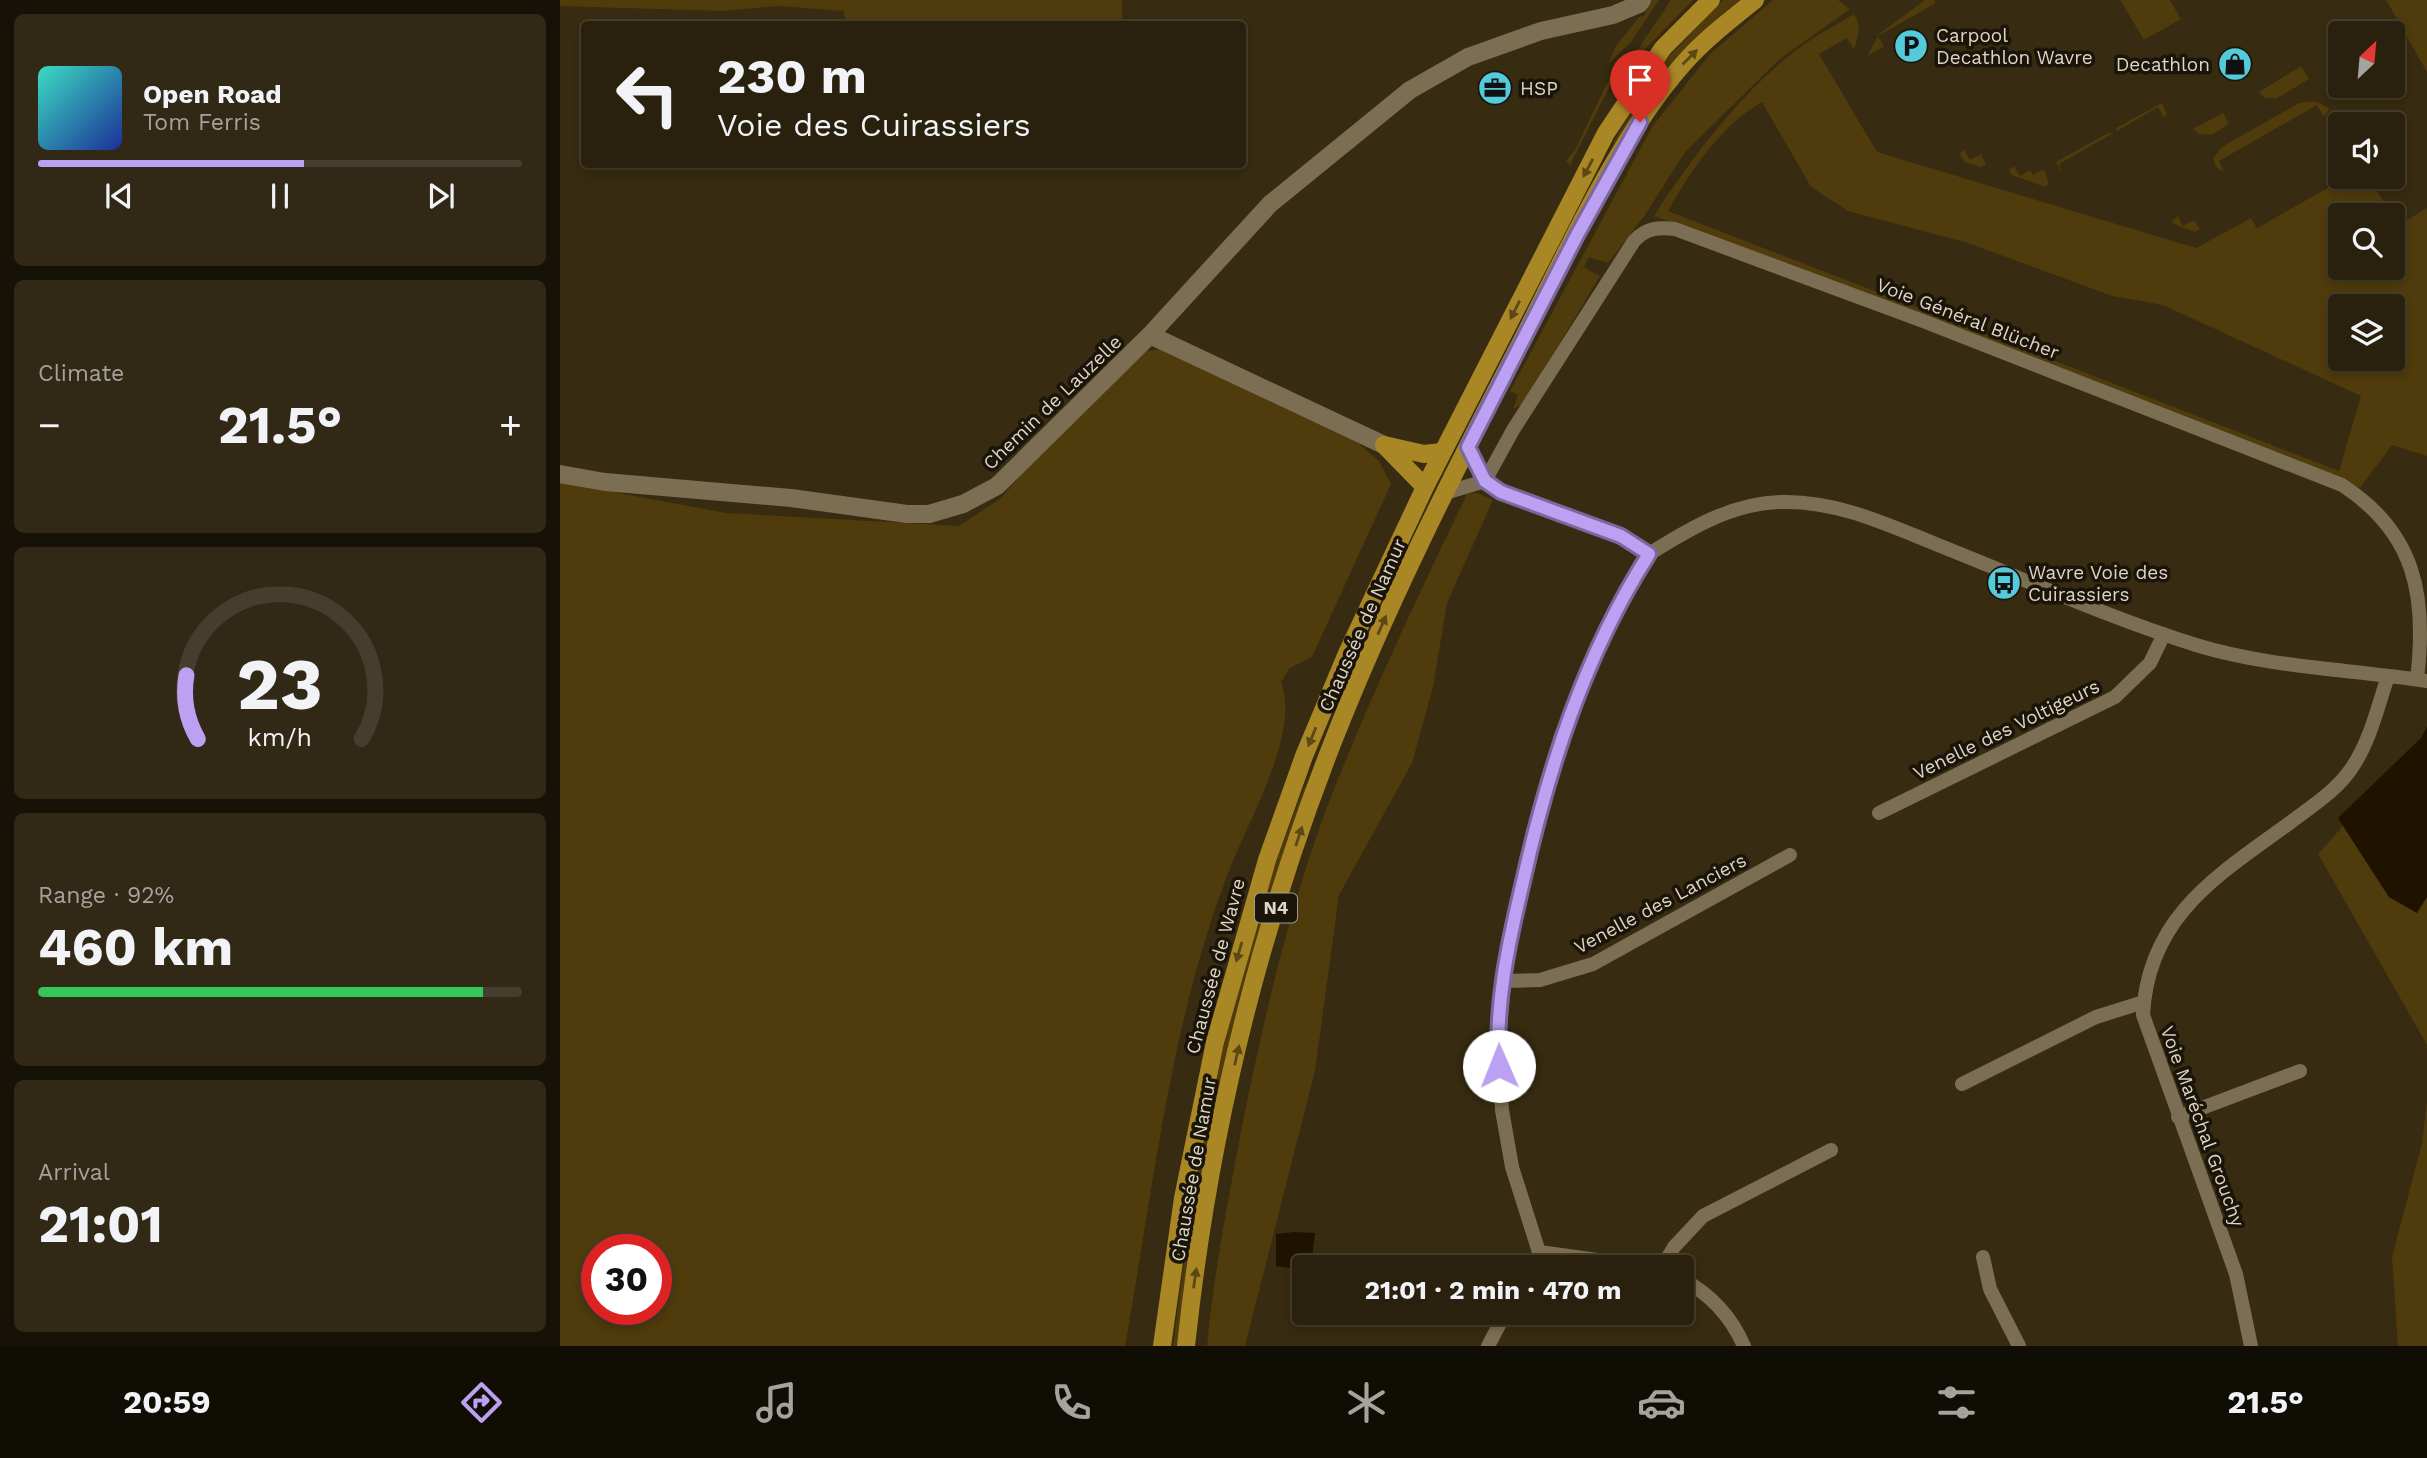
<!DOCTYPE html>
<html lang="en">
<head>
<meta charset="utf-8">
<style>
  body { margin:0; font-family:"Work Sans",sans-serif; background:#312816; color:#f1f3f6; height:100vh; display:flex; flex-direction:column; font-size:26px; white-space:nowrap }
  * { box-sizing:border-box; margin:0 }
  p { font-size:23px; color:#a5a39d }
  .icon { flex:none; width:38px; height:38px; fill:none; stroke:currentColor; stroke-width:2; stroke-linecap:round; stroke-linejoin:round }
  .map { position:relative; flex:1; overflow:hidden }
  .details { display:flex; flex-direction:column; gap:14px; padding:14px; background:#171207; width:560px }
  .details>* { flex:none }
  .banner { position:absolute; left:21px; top:21px; width:665px; height:147px; border-radius:7px; box-shadow:0 4px 10px #0003,0 0 0 2px #453e2e; background:#29200d; color:#f1f3f6; overflow:hidden }
  .needle { width:46px; rotate:26deg }
  .controls { position:absolute; left:1768px; top:21px; display:grid; gap:14px }
  .controls a { display:grid; place-items:center; width:77px; height:77px; border-radius:7px; background:#29200d; box-shadow:0 4px 10px #0003,0 0 0 2px #453e2e; font-size:35px }
  .speed { position:absolute; left:21px; top:1234px; display:flex; gap:14px; font-size:35px; font-weight:700; text-align:center }
  .speed>* { display:grid; place-content:center; width:91px; height:91px; border-radius:50%; background:#29200d; box-shadow:0 4px 10px #0003,0 0 0 2px #453e2e; line-height:1 }
  .speed .limit { border:10px solid #d22; background:#fff; color:#111 }
  .pin { position:absolute; display:grid; place-items:center; width:60px; height:60px; color:#fff; margin:-72px -30px; border-radius:50% 50% 50% 0; rotate:-45deg; box-shadow:0 0 7px #0007 }
  .pin .icon { rotate:45deg }
  .me { position:absolute; width:77px; margin:-38px; rotate:359deg; stroke-linejoin:round; filter:drop-shadow(0 0 5px #0008) }
  .turn { display:flex; align-items:center; gap:24px; height:147px; padding:0 21px; font-size:32px }
  .turn .icon { width:91px; height:91px; stroke-width:2.5 }
  .turn b { display:block; font-size:49px; line-height:60px }
  .big { font-size:52px; font-weight:700; line-height:1.1 }
  .details .card { flex:1; display:flex; flex-direction:column; justify-content:center; gap:10px; min-width:0; padding:0 24px; border-radius:10px; background:#312816 }
  .details .dial { align-items:center; gap:0 }
  .dial svg { height:182px; overflow:visible; fill:none; stroke:#453e2e; stroke-width:7; stroke-linecap:round; text-anchor:middle }
  .dial text { fill:#f1f3f6; stroke:none }
  .song { display:flex; align-items:center; gap:21px }
  .cover { width:84px; height:84px; border-radius:10px; background:linear-gradient(135deg,hsl(170 70% 55%),hsl(230 70% 35%)) }
  .played { height:7px; border-radius:4px; background:linear-gradient(90deg,#bca0f2 55%,#453e2e 55%) }
  .keys { display:flex; justify-content:space-around; direction:ltr }
  .heat { display:flex; justify-content:space-between; align-items:center; font-size:38px; direction:ltr }
  .charge { height:10px; border-radius:5px; background:linear-gradient(90deg,#34c759 92%,#453e2e 0) }
  .trip { position:absolute; left:732px; top:1255px; width:402px; height:70px; border-radius:7px; background:#29200d; box-shadow:0 4px 10px #0003,0 0 0 2px #453e2e; font-weight:700; line-height:70px; text-align:center }
  .tab-bar { display:flex; height:112px; justify-content:space-around; align-items:center; background:#100d05; color:#a5a39d }
  .tab-bar .icon { width:49px; height:49px }
  .tab-bar .selected { color:#bca0f2 }
  .tab-bar b { font-size:32px; color:#f1f3f6 }
  main { display:flex; flex:1; min-height:0 }
  .map>svg:first-child { display:block }
  .green { fill:#4f3b0b; fill-rule:evenodd }
  .water { fill:#1f1300 }
  .lines { fill:none; stroke-linecap:round; stroke-linejoin:round }
  .minor { stroke:#7c6e53; stroke-width:14 }
  .tertiary { stroke:#7c6e53; stroke-width:18 }
  .primary { stroke:#aa8725; stroke-width:18 }
  .oneway { fill:#5b4816 }
  .route-casing { stroke:#7a689d; stroke-width:18 }
  .route { stroke:#bca0f2; stroke-width:12 }
  .labels { text-anchor:middle; stroke-width:7; stroke-linejoin:round; paint-order:stroke }
  .shield { fill:#1a1409; stroke:#a29b8d; stroke-width:2 }
  .shield-label { font-size:18px; font-weight:bold; fill:#ddd5c6 }
  .poi-label { font-size:19px; fill:#ddd5c6; stroke:#1a1409; text-anchor:start }
  .street-label { font-size:19px; fill:#ddd5c6; stroke:#1a1409 }
</style>
</head>
<body>
<main>
<section class="details">
<div class="card">
<div class="song"><i class="cover"></i><div><b>Open Road</b><p>Tom Ferris</p></div></div>
<div class="played"></div>
<div class="keys"><svg class="icon" aria-label="previous" viewBox="0 0 24 24"><path d="M18 5L8 12l10 7zM5 5v14"/></svg><svg class="icon" aria-label="pause" viewBox="0 0 24 24"><path d="M8 5v14M16 5v14"/></svg><svg class="icon" aria-label="next" viewBox="0 0 24 24"><path d="M6 5l10 7-10 7zM19 5v14"/></svg></div>
</div>
<div class="card"><p>Climate</p>
<div class="heat"><a>−</a><b class="big">21.5°</b><a>+</a></div>
</div>
<div class="card dial"><svg viewBox="0 0 100 80">
<path d="M14 69A42 42 0 1 1 86 69"/>
<path d="M14 69A42 42 0 0 1 9 41" stroke="#bca0f2"/>
<text x="50" y="56" font-size="32" font-weight="700">23</text>
<text x="50" y="72" font-size="11">km/h</text>
</svg></div>
<div class="card"><p>Range · 92%</p><b class="big">460 km</b><div class="charge"></div></div>
<div class="card"><p>Arrival</p><b class="big">21:01</b></div>
</section>
<div class="map">
<svg width="1867" height="1346" viewBox="0 0 1867 1346">
  <rect width="100%" height="100%" fill="#372b11"/>
  <path class="green" d="M0 0H562V24H287L283 11 219 6 162 11 0 6Z
    M1091 0H1099L1071 42 1048 64 1056 46 1079 17 1084 16Z
    M1111 0H1133L1051 84 1010 165 1006 161 1015 150 1050 77 1078 49Z
    M1163 0H1179C1129 42 1086 85 1057 145L1053 142 1100 66Z
    M1213 0H1278L1290 9 1221 58 1125 152 1085 215 1048 263 1029 257 1024 267 1040 276 963 404 953 409 958 395 950 391 1092 127 1150 54Z
    M1365 0H1374L1376 3 1318 36 1324 47 1307 56 1319 34Z
    M1560 0H1610L1621 19 1584 40Z
    M1826 0H1867V72Z
    M1294 14C1302 25 1298 37 1294 50L1287 38 1259 54 1317 152 1636 248 1691 218 1697 228 1787 177H1809L1831 215H1780V268H1832V218L1837 226 1867 208V456L1832 445 1800 488 1738 460 1368 316 1094 216C1132 157 1182 91 1239 48 1256 35 1276 25 1294 14ZM1202 102 1251 187 1288 211 1408 243 1552 296 1603 305 1801 396 1779 471 1108 211C1130 172 1162 124 1202 102ZM1780 306H1832V359H1780Z
    M1741 66 1749 79 1717 98H1705L1699 92Z
    M1754 101 1769 108 1767 114 1763 116 1757 105 1659 161 1664 172 1657 168 1653 159 1660 148 1739 103Z
    M1602 103 1607 114 1604 118 1598 107 1557 131 1556 128Z
    M1663 113 1669 124 1651 135 1639 134 1633 129Z
    M1550 132 1552 134 1499 164 1503 175 1496 162Z
    M1404 149 1410 160 1421 154 1426 164 1421 167 1404 162 1400 154Z
    M1454 166 1460 176 1470 170 1473 175 1484 169 1489 184 1485 187 1452 175 1449 170Z
    M1618 216 1623 226 1634 220 1640 229 1635 232 1613 224 1612 221Z
    M600 349 798 443 819 461 831 484 752 657 730 668 721 682C740 731 692 814 673 861 611 1013 594 1186 565 1346H0V482L166 513 399 526 440 499 479 454 587 351ZM37 1250H96V1309H37Z
    M918 493 933 500 887 603 873 687 852 763 779 895 755 1071 685 1346H647C654 1270 669 1195 683 1121 706 1009 732 896 774 789 814 689 860 591 907 494Z
    M750 774 702 923 618 1346H613C636 1153 674 954 750 774Z
    M1783 826 1829 897 1857 912 1867 897V1045L1758 854Z
    M1867 1101V1346H1838L1832 1257 1862 1143Z"/>
  <path class="water" d="M1867 727V897L1857 913 1829 897 1778 818 1861 738Z
    M735 1232 755 1233 751 1267H744V1270L716 1266V1234Z"/>
  <g class="lines">
    <path class="minor" d="M908 447 925 481 941 493 1061 536 1089 554C1129 529 1172 503 1221 502 1276 500 1328 525 1378 545 1464 579 1549 618 1636 645 1711 668 1790 669 1867 681
      M925 481 953 430 1074 241C1086 228 1098 227 1115 229L1363 321 1782 485C1856 533 1867 597 1857 679
      M885 493 925 481
      M1319 813 1555 697 1590 663 1604 634
      M943 981 980 980 1033 964 1230 855
      M1402 1084 1536 1017 1584 1002
      M1618 1117 1740 1071
      M979 1252 1089 1267
      M1423 1257 1430 1289 1459 1346
      M973 1267 979 1252 952 1167 942 1110 938 1044 948 946 976 823 1001 736 1046 630 1089 554
      M1102 1267 1114 1247 1143 1216 1271 1150
      M1122 1279C1150 1294 1171 1316 1184 1346
      M928 1346 946 1312
      M1691 1346 1676 1274 1583 1015C1588 916 1658 875 1731 822 1752 806 1776 791 1791 769 1810 742 1818 706 1828 676"/>
    <path class="tertiary" d="M590 335 824 445
      M0 474 45 482 231 498 347 514H369L403 504 437 486 590 335 710 204 850 90 908 57 981 31 1053 15 1079 4 1082 0"/>
    <path class="primary" d="M824 445 864 454 882 452
      M824 445 865 487
      M602 1346 623 1198 655 1042 707 860 744 756 788 651 865 487 1046 133 1103 48 1151 0
      M626 1346C648 1139 698 932 774 739 826 607 890 480 955 354 1002 263 1055 141 1123 64 1144 40 1170 20 1195 0"/>
  </g>
  <defs><path id="oneway-solid" d="M-6-.8H1V-3.2L6.5 0L1 3.2V.8H-6Z" transform="scale(1.75)"/></defs>
  <g class="oneway">
    <use href="#oneway-solid" transform="translate(1130 57) rotate(-45)"/>
    <use href="#oneway-solid" transform="translate(1028 168) rotate(118)"/>
    <use href="#oneway-solid" transform="translate(955 310) rotate(117)"/>
    <use href="#oneway-solid" transform="translate(822 625) rotate(-66)"/>
    <use href="#oneway-solid" transform="translate(752 737) rotate(112)"/>
    <use href="#oneway-solid" transform="translate(739 836) rotate(-72)"/>
    <use href="#oneway-solid" transform="translate(679 952) rotate(106)"/>
    <use href="#oneway-solid" transform="translate(677 1055) rotate(-77)"/>
    <use href="#oneway-solid" transform="translate(635 1278) rotate(-82)"/>
  </g>
  <g class="lines">
    <g class="route-casing">
      <path id="route" d="M939 1066C935 1005 948 945 962 886 988 769 1024 656 1089 554L1061 536 941 492 925 481 908 447 1017 235 1080 122"/>
    </g>
    <use href="#route" class="route"/>
  </g>
  <defs>
    <g id="parking-disc" transform="scale(1.75)"><circle r="9.5" fill="#53cbdb" stroke="#1a1409"/><path d="M-3.5-5.5H1a3.5 3.5 0 0 1 0 7H-1V5.5H-3.5ZM-1-3.4V-.6H.8a1.4 1.4 0 0 0 0-2.8Z" fill="#111"/></g>
    <g id="shop-disc" transform="scale(1.75)"><circle r="9.5" fill="#53cbdb" stroke="#1a1409"/><path d="M-5-2.5h2.3a2.7 3.5 0 0 1 5.4 0H5L5.5 6h-11ZM-1.5-2.5h3a1.5 2.3 0 0 0-3 0Z" fill="#111"/></g>
    <g id="office-disc" transform="scale(1.75)"><circle r="9.5" fill="#53cbdb" stroke="#1a1409"/><path d="M-6-3h4V-5.5h4V-3h4V5H-6ZM-1-4.5V-3h2v-1.5ZM-6 0V1H6V0Z" fill="#111"/></g>
    <g id="bus-disc" transform="scale(1.75)"><circle r="9.5" fill="#53cbdb" stroke="#1a1409"/><path d="M-5-6H5V4H4V6H2V4H-2V6H-4V4H-5ZM-3.5-4V0h7V-4ZM-3.5 1.2v1.5H-2V1.2ZM2 1.2v1.5H3.5V1.2Z" fill="#111"/></g>
  </defs>
  <g fill-rule="evenodd">
    <use href="#parking-disc" x="1351" y="46"/>
    <use href="#shop-disc" x="1675" y="64"/>
    <use href="#office-disc" x="935" y="88"/>
    <use href="#bus-disc" x="1444" y="583"/>
  </g>
  <g class="labels">
    <rect class="shield" x="695" y="893.5" width="42" height="29" rx="5"/>
    <g class="shield-label">
      <text x="716" y="914">N4</text>
    </g>
    <g class="poi-label">
      <text x="1376" y="42">Carpool<tspan x="1376" dy="22">Decathlon Wavre</tspan></text>
      <text x="1650" y="71" text-anchor="end">Decathlon</text>
      <text x="960" y="95">HSP</text>
      <text x="1468" y="579">Wavre Voie des<tspan x="1468" dy="22">Cuirassiers</tspan></text>
    </g>
    <g class="street-label">
      <text transform="translate(1408 318) rotate(21)" y="7">Voie Général Blücher</text>
      <text transform="translate(492 402) rotate(-44)" y="7">Chemin de Lauzelle</text>
      <text transform="translate(802 625) rotate(-66)" y="7">Chaussée de Namur</text>
      <text transform="translate(1446 729) rotate(-26)" y="7">Venelle des Voltigeurs</text>
      <text transform="translate(1100 903) rotate(-28)" y="7">Venelle des Lanciers</text>
      <text transform="translate(655 966) rotate(-75)" y="7">Chaussée de Wavre</text>
      <text transform="translate(1643 1126) rotate(70)" y="7">Voie Maréchal Grouchy</text>
      <text transform="translate(633 1169) rotate(-80)" y="7">Chaussée de Namur</text>
    </g>
  </g>
</svg>
<div class="controls">
<a><svg class="needle" viewBox="-14 -14 28 28"><path d="M0-13l5 13h-10z" fill="#e53935"/><path d="M0 13l5-13h-10z" fill="#a5a39d"/></svg></a>
<a><svg class="icon" aria-label="sound" viewBox="0 0 24 24"><path d="M4 9h4l5-4v14l-5-4H4zM17 9q2 3 0 6"/></svg></a>
<a><svg class="icon" aria-label="search" viewBox="0 0 24 24"><circle cx="10" cy="10" r="6"/><path d="M15 15l6 6"/></svg></a>
<a><svg class="icon" aria-label="layers" viewBox="0 0 24 24"><path d="M12 4l9 5-9 5-9-5zM3 14l9 5 9-5"/></svg></a>
</div>
<div class="speed"><div class="limit">30</div></div>
<div class="pin" style="left:1080px;top:122px;background:#d93025"><svg class="icon" aria-label="arrive" viewBox="0 0 24 24"><path d="M6 21V4h12l-3 4 3 4H6"/></svg></div>
<svg class="me" style="left:939px;top:1066px" viewBox="-20 -20 40 40"><circle r="19" fill="#fff"/><path d="M0-13L10 11 0 6-10 11z" fill="#bca0f2"/></svg>
<div class="trip">21:01 · 2 min · 470 m</div>
<div class="banner">
<div class="turn"><svg class="icon" aria-label="left" viewBox="0 0 24 24"><path d="M17 20v-9H6M10 6l-5 5 5 5"/></svg><div><b>230 m</b>Voie des Cuirassiers</div></div>
</div>
</div>
</main>
<nav class="tab-bar">
<b>20:59</b>
<svg class="icon selected" aria-label="directions" viewBox="0 0 24 24"><path d="M12 3l9 9-9 9-9-9zM9 14v-3h6M13 9l2 2-2 2"/></svg>
<svg class="icon" aria-label="music" viewBox="0 0 24 24"><path d="M9 18V5l10-2v13"/><circle cx="6" cy="18" r="3"/><circle cx="16" cy="16" r="3"/></svg>
<svg class="icon" aria-label="phone" viewBox="0 0 24 24"><path d="M5 4h4l2 5-3 2q2 4 5 5l2-3 5 2v4C11 20 4 13 5 4z"/></svg>
<svg class="icon" aria-label="climate" viewBox="0 0 24 24"><path d="M12 3v18M4 7l16 10M4 17L20 7"/></svg>
<svg class="icon" aria-label="car" viewBox="0 0 24 24"><path d="M5 17H2v-5l4-1 3-4h7l3 4 3 1v5h-3M9 17h6M6 11h13"/><circle cx="7" cy="17" r="2"/><circle cx="17" cy="17" r="2"/></svg>
<svg class="icon" aria-label="filters" viewBox="0 0 24 24"><path d="M4 7h16M4 17h16"/><circle cx="9" cy="7" r="2"/><circle cx="15" cy="17" r="2"/></svg>
<b>21.5°</b>
</nav>
</body>
</html>
